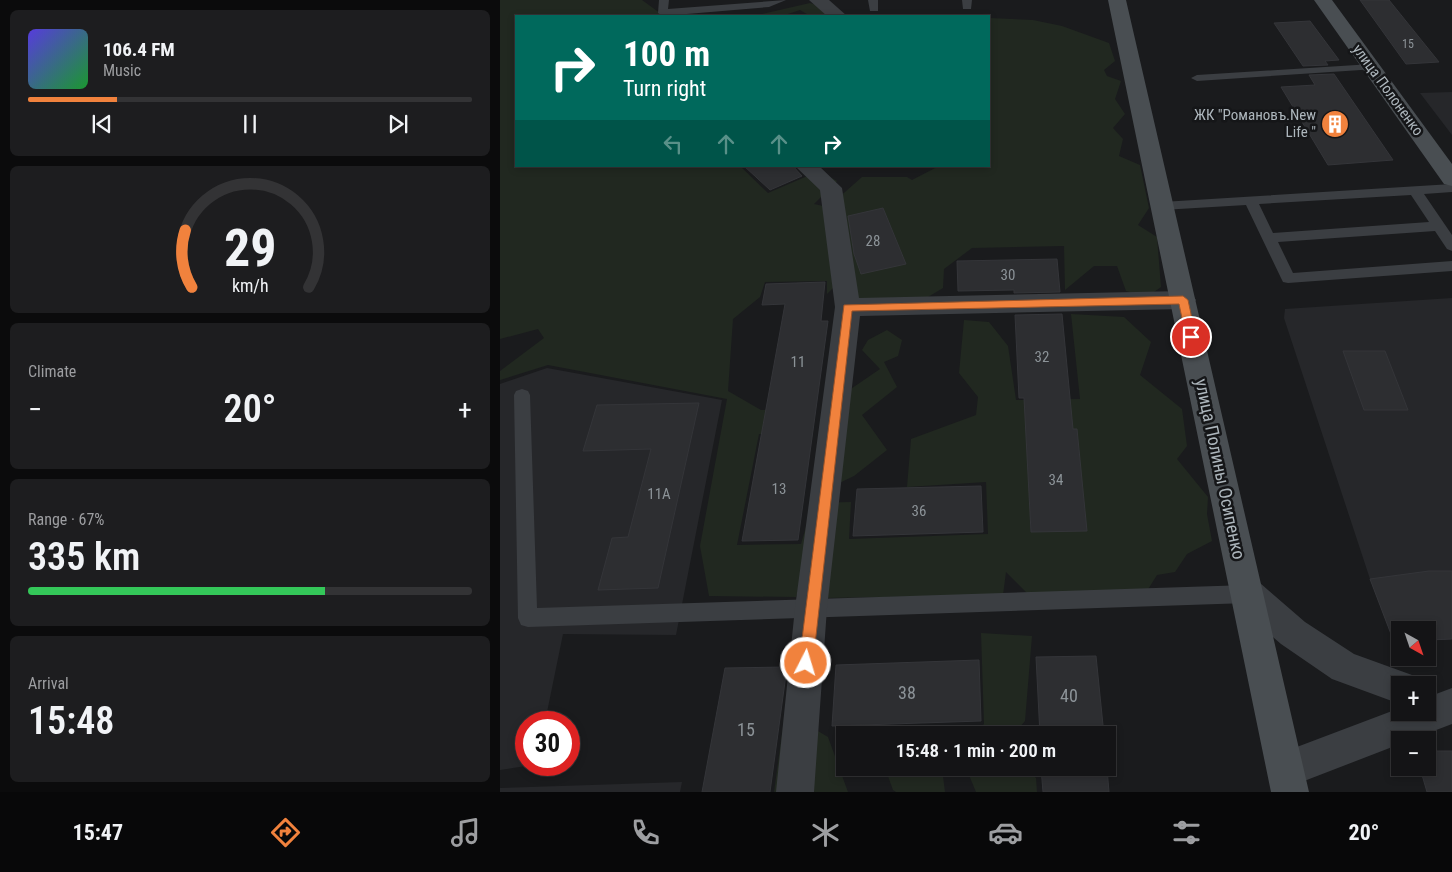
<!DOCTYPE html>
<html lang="en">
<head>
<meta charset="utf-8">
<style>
  body { margin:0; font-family:"Roboto Condensed",sans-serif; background:#1d1d1f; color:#f1f3f6; height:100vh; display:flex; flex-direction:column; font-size:19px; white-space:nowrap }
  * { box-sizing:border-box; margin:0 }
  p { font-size:16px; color:#9d9ea1 }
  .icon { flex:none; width:28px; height:28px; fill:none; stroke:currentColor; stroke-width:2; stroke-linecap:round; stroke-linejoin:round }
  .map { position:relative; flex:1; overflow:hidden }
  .side { display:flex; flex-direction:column; gap:10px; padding:10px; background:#0b0b0c; width:500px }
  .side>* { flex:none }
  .guide { position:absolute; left:15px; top:15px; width:475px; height:152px; border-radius:0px; box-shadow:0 2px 8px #0003,0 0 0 1px #333335; background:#00695c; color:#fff; overflow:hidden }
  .needle { width:32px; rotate:140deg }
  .buttons { position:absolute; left:891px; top:621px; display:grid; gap:10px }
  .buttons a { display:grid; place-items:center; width:45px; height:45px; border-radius:0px; background:#141416; box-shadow:0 2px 8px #0003,0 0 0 1px #333335; font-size:25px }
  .speed { position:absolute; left:15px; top:711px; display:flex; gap:10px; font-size:25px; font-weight:700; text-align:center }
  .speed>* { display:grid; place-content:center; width:65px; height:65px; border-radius:50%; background:#141416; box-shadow:0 2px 8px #0003,0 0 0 1px #333335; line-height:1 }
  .speed .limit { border:8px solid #d22; background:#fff; color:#111 }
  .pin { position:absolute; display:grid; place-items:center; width:42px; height:42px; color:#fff; margin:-21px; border:2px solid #fff; border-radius:50%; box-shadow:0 1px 5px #0007 }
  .me { position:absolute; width:55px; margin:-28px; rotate:5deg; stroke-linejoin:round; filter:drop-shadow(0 0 4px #0008) }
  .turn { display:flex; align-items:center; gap:18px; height:105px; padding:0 25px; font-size:22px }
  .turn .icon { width:65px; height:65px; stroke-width:2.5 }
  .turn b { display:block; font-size:35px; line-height:42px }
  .lanes { display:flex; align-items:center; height:48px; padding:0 25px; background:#0003; justify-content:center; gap:25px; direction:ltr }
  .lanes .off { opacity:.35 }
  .big { font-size:38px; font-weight:600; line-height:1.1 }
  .side .card { flex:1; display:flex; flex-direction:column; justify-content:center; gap:8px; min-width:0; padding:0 18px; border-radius:8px; background:#1d1d1f }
  .side .dial { align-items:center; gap:0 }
  .dial svg { height:130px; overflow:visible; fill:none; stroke:#333335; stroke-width:7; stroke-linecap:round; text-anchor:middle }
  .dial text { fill:#f1f3f6; stroke:none }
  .song { display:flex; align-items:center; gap:15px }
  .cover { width:60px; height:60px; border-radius:8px; background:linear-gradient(135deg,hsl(250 70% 55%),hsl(130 70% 35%)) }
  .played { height:5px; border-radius:2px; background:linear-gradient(90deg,#f1823d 20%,#333335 20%) }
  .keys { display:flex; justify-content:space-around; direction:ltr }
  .heat { display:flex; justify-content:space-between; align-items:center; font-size:28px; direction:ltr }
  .charge { height:8px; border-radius:4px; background:linear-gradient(90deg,#34c759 67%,#333335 0) }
  .trip { position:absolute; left:336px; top:726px; width:280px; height:50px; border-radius:0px; background:#141416; box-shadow:0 2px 8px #0003,0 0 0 1px #333335; font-weight:600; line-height:50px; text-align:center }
  .dock { display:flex; height:80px; justify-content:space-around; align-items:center; background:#080809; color:#9d9ea1 }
  .dock .icon { width:35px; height:35px }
  .dock .on { color:#f1823d }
  .dock b { font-size:22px; color:#f1f3f6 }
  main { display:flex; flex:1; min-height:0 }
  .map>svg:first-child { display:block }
  .built { fill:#26272a }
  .green { fill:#212820 }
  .building { fill:#2d2e31; stroke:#343539 }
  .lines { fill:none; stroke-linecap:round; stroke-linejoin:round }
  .service { fill:#3b3e42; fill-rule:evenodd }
  .minor { fill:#3b3e42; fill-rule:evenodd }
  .secondary { fill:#494e52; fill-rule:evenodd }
  .route { fill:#f1823d; stroke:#9d5428 }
  .labels { text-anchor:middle; stroke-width:5; stroke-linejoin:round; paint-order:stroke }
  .far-number-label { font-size:12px; fill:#8c9398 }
  .far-street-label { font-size:15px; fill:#adb6bc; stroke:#151618 }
  .far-poi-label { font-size:15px; fill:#adb6bc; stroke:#151618; text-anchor:end }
  .number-label { font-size:15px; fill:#8c9398 }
  .street-label { font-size:18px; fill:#adb6bc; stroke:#151618 }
  .near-number-label { font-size:18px; fill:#8c9398 }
</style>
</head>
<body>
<main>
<section class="side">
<div class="card">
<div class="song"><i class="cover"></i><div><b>106.4 FM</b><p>Music</p></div></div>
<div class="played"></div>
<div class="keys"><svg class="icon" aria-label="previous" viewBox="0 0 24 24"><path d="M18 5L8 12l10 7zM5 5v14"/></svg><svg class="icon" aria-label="pause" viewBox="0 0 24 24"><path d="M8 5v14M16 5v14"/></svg><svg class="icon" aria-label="next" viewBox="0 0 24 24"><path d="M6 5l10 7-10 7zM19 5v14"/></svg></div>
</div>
<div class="card dial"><svg viewBox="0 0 100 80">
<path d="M14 69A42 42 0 1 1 86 69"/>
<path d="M14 69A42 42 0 0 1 10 34" stroke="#f1823d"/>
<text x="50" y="56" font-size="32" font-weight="700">29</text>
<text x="50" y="72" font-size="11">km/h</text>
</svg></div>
<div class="card"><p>Climate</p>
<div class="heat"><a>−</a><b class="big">20°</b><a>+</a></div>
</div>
<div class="card"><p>Range · 67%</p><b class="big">335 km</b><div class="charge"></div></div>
<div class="card"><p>Arrival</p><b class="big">15:48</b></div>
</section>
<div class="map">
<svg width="952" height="792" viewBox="0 0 952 792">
  <rect width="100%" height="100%" fill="#1a1b1d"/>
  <path class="built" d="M952 92V135L920 93Z
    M952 298V639L928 640V630H900V642H894L870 579 784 318 785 309Z
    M47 368 222 400 176 635 63 634 45 722H26V765H32L0 770V384Z
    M182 782 180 792H0V788Z"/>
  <path class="green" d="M0 0H142L164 16H16V166H240L268 193 319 171 337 181 314 204 328 207 362 177H407L412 180 439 166H489V18L533 20 562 26 609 43 615 61 604 70 607 76 621 81 615 99 625 114 613 128 623 139 619 156 640 165 649 208 638 225 657 237 661 287 647 297 626 291 617 266H594L565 290 564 246 472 248 444 269 443 288 418 303 355 300 334 287 327 294V281L265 282 260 297 233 319 228 391 261 410 314 409 311 433 259 434 237 545 301 544 313 503 351 502 349 539 488 534 486 482 407 487 411 439 476 415 478 397 459 373 464 320 489 322 508 346 516 400 580 399 571 314 624 317 651 342 640 375 682 409 687 446 677 459 708 497 707 514 712 541 687 554 675 572 657 575 647 591 528 594 506 572 503 595 323 598 303 577 296 597 209 596 200 546 227 399 48 365 0 380V371L44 338 38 329 0 339Z
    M310 3 323 7 330 16H310L300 10 282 16H253Z
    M387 330 402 340 398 356 384 362 397 387 362 415 387 450 354 476 331 487 342 395 380 369 362 350 368 340Z
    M481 633 532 636 525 721 513 735H472L484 724Z
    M291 715 328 737 348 792H274L284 719Z
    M367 731H425L427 735H366Z
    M385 768H442L445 792H396L393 790Z
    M466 768H526L536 778 537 792H476Z"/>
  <path class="building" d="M860 0H889L939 62 906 64Z
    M810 21 839 60 825 61 828 65 803 66 774 23Z
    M834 74 893 160 828 165 781 87 815 85 809 75Z
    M244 166H293L302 176 270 190Z
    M383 208 406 264 361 274 354 254 348 216Z
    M557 259 560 292 514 293V290L458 291 457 261Z
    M325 282 321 321H328L298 540 242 541 285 304 262 305 266 284Z
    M562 314 573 429H577L587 531 531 532 524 398H519L515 315Z
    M843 351H885L908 410H864Z
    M199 403 158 588 98 590 112 538 128 537 151 449 83 451 97 405Z
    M481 486 483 532 353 536 357 489Z
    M929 571H952V639L928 640V630H900V642H894L870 579Z
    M596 656 604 735H540L536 657Z
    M479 660 481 721 332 726 336 665Z
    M287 667 270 792H202L225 668Z
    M928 751H952V792H927L920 768H928Z
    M541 768H607L609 792H543Z"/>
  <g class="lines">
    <path class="service" d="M159 0H169L168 9 286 0 269 7 163 16 158 13Z
      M368 0H378V11H370Z
      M462 0H472L471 9H463Z
      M872 64 878 67 876 69 697 81 691 78 697 75Z
      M952 184V192L924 194 952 235V251L947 249 935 231 778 242 793 273 952 261V271L788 283 783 282 781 278 746 205 662 210 655 206 662 202ZM911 195 929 222 773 233 759 204Z
      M22 389 28 391 30 395 37 608 748 585 755 588 758 594 755 600 748 603 28 627 21 625 18 618 14 395 16 391Z"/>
    <path class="minor" d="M309 0H329L347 16H327Z
      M295 166H319L342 188 359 298 683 291 692 294 696 300 692 306 683 309 360 316 327 608 314 792H276L295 608 335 307 320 190Z
      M748 579 760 583 805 622 854 654 912 675 917 685H900V704L832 679 781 644 736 605 732 594 736 583Z
      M952 688V724L910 740H900V744L786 788 773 782 767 769 773 756 900 708V712H928V697Z"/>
    <path class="secondary" d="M608 0H626L809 792H771Z
      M814 0H832L952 164V186L944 184Z"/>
  </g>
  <path class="route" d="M683 296 688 300 696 337 691 341 686 337 679 304 352 311 313 663 311 668 306 670 301 668 299 663 344 305Z"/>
  <defs>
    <g id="building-disc" transform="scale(1.4375)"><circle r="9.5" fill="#f1823d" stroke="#151618"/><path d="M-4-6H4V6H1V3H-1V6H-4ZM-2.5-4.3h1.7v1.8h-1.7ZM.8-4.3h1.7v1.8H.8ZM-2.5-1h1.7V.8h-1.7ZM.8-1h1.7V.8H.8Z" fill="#fff"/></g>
  </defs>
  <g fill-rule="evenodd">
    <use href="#building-disc" x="835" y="124"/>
  </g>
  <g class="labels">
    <g class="far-number-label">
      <text x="908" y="48">15</text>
    </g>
    <g class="far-street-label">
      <text transform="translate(888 90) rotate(54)" y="5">улица Полоненко</text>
    </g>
    <g class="far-poi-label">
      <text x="816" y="120">ЖК "Романовъ.New<tspan x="816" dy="17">Life "</tspan></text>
    </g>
    <g class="number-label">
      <text x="373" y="246">28</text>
      <text x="508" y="280">30</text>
      <text x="542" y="362">32</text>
      <text x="298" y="367">11</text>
      <text x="556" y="485">34</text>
      <text x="279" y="494">13</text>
      <text x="159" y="499">11А</text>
      <text x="419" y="516">36</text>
    </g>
    <g class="street-label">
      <text transform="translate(720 469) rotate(78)" y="6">улица Полины Осипенко</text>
    </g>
    <g class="near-number-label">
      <text x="407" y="699">38</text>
      <text x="569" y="702">40</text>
      <text x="246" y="736">15</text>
    </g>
  </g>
</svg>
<div class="buttons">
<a><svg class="needle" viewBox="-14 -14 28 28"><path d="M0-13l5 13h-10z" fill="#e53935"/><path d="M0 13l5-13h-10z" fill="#9d9ea1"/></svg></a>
<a>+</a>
<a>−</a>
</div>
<div class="speed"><div class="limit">30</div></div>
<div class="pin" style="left:691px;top:337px;background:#d93025"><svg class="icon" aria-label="arrive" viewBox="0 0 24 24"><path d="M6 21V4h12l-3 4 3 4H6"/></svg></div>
<svg class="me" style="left:306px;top:663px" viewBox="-20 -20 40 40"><circle r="17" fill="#f1823d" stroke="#fff" stroke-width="3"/><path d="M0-11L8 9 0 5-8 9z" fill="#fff"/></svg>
<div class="trip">15:48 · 1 min · 200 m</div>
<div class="guide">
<div class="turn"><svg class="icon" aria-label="right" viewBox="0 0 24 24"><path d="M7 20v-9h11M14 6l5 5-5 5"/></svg><div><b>100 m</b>Turn right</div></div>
<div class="lanes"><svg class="icon off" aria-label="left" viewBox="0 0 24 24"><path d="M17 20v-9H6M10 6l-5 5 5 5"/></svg><svg class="icon off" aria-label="ahead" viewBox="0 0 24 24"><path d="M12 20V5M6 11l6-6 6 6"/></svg><svg class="icon off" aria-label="ahead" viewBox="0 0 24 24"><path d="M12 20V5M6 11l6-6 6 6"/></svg><svg class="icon" aria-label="right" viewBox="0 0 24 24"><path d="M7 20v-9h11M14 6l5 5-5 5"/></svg></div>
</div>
</div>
</main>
<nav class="dock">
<b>15:47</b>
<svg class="icon on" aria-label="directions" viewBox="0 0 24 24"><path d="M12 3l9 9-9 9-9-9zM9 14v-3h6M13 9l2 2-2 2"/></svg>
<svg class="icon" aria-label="music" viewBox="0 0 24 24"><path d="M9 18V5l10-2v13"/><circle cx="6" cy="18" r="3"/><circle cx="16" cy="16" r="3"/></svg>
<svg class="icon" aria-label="phone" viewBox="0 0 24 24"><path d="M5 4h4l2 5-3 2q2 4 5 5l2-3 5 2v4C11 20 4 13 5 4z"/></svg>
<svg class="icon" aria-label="climate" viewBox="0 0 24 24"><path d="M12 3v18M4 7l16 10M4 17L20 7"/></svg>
<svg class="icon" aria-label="car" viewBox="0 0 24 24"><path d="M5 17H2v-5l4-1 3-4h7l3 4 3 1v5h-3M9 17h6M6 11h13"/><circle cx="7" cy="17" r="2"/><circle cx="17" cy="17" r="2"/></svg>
<svg class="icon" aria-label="filters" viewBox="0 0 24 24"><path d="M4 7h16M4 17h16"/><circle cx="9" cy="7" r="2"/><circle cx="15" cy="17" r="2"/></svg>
<b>20°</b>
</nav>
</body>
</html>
